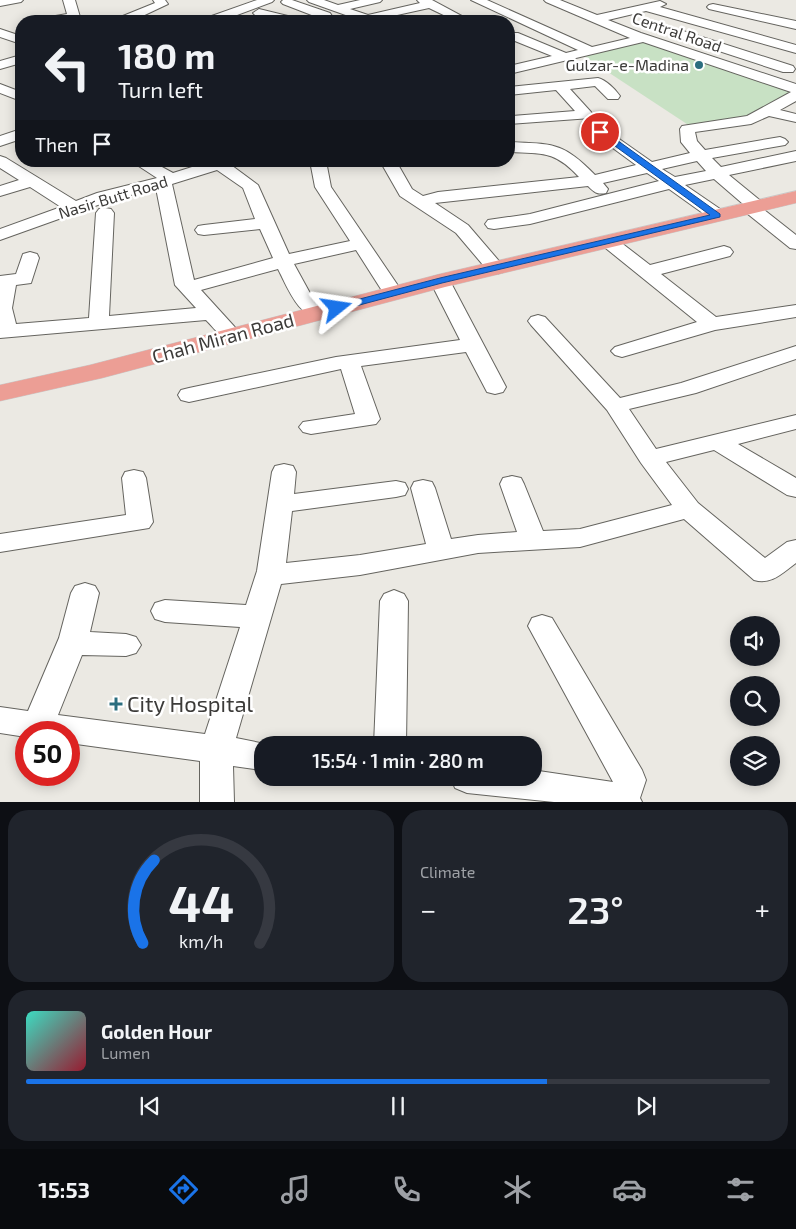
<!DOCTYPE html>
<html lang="en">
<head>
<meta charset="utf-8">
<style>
  body { margin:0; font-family:"Exo 2",sans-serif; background:#20242c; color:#f1f3f6; height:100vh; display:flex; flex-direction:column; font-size:19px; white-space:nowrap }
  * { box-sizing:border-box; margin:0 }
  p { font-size:16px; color:#9ea1a6 }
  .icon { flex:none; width:28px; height:28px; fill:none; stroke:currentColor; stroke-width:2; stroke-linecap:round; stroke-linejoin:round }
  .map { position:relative; height:802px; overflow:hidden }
  .side { display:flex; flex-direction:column; gap:8px; padding:8px; background:#0d0f14; flex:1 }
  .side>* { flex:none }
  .banner { position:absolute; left:15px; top:15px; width:500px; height:152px; border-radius:20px; box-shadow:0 2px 12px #0003; background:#171b24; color:#f1f3f6; overflow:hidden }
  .controls { position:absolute; left:730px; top:616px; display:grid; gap:10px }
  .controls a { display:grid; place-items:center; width:50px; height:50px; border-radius:50%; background:#171b24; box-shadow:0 2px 12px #0003; font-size:25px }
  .speed { position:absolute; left:15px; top:721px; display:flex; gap:10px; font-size:25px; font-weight:700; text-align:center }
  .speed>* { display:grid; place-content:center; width:65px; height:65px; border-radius:50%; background:#171b24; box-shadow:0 2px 12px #0003; line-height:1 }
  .speed .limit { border:8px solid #d22; background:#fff; color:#111 }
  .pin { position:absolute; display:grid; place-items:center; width:42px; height:42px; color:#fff; margin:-21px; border:2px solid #fff; border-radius:50%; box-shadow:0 1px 5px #0007 }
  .me { position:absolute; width:55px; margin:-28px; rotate:75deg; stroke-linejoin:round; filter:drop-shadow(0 0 4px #0008) }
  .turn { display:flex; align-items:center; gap:18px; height:105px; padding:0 20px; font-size:22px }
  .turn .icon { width:65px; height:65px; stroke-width:2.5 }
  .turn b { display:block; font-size:35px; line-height:42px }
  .then { display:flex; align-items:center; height:48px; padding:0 20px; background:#0003; gap:10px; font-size:19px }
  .big { font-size:38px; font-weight:600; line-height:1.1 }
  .side .widget { flex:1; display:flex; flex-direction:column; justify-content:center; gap:8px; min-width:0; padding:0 18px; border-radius:20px; background:#20242c }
  .side .dial { align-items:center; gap:0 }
  .dial svg { height:130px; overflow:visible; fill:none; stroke:#363941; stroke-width:7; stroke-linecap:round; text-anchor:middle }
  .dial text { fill:#f1f3f6; stroke:none }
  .song { display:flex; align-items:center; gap:15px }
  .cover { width:60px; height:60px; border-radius:8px; background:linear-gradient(135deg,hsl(170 70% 55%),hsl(350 70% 35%)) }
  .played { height:5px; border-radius:2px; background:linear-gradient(90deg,#1a73e8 70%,#363941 70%) }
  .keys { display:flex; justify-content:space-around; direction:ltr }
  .heat { display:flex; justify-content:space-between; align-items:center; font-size:28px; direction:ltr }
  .side .tiles { flex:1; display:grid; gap:8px; grid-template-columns:1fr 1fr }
  .widget:last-child { grid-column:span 2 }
  .trip { position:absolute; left:254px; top:736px; width:288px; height:50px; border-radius:20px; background:#171b24; box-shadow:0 2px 12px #0003; font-weight:600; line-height:50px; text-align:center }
  .tabs { display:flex; height:80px; justify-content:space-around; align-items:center; background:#090b0e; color:#9ea1a6 }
  .tabs .icon { width:35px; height:35px }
  .tabs .on { color:#1a73e8 }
  .tabs b { font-size:22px; color:#f1f3f6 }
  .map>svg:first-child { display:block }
  .green { fill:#c8e1c4 }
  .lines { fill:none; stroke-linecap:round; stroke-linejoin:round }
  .minor-casing { stroke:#65645f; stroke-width:2 }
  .major-casing { stroke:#c8c8c8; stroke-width:1 }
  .minor { fill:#fff; fill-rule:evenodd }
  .major { fill:#ec9e95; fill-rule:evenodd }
  .route { fill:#1a73e8; stroke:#114b97 }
  .poi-dot { fill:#2b6e7f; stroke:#fff; stroke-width:2 }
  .labels { text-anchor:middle; stroke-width:5; stroke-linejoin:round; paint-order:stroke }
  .far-street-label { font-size:16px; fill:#3c3b39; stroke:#fff }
  .far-poi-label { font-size:16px; fill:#3c3b39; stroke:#fff; text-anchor:end }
  .street-label { font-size:19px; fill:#3c3b39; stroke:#fff }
  .near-poi-label { font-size:22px; fill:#3c3b39; stroke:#fff; text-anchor:start }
</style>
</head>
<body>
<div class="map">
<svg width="796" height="802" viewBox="0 0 796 802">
  <rect width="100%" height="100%" fill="#ebe9e3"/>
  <path class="green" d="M644 38 796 89 751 120 693 128 579 53Z"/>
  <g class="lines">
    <g class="minor-casing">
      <path id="minor" d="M0 0H23L21 2 0 6Z
        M63 0H75L80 17 78 20 42 21 44 18 67 14Z
        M153 0H165L168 4 132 21H116L118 18 155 3Z
        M257 0H274L272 2 221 21H204L206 18Z
        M283 0H292L330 13 332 16 330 19H322L283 4 281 2Z
        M307 0H324L338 5 360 0H382L380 2 350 9 368 15 420 3 417 0H432L471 21H456L429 8 379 19 380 21H351L354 18 309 2Z
        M471 0H487L592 47 630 38 546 2 544 0H560L597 15 660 1 666 4 660 7 796 45V53L646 11 608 20 641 33 796 84V101L780 110 796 114V122L769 116 751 124 695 132 697 141 705 150 780 137 785 139 788 142 785 145 712 158 721 167 796 151V161L729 175 762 202 765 206 763 209 796 235V249L790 248 744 211 741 207 743 204 714 179 685 185 723 211 726 215 723 219 717 220 711 219 669 189 530 224 494 229 488 228 485 224 488 220 530 214 659 181 647 173 603 183 608 189 606 193C597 195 594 192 588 186L435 203 468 225 505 268 503 272 496 274 489 272 456 233 400 196 380 161H396L412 189 423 196 438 192 579 177C554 150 543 154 509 152V142C553 144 563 142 595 175L636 165 595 135 592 132 595 129H605L652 162 690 153 681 142 680 129 682 126 747 116 791 92 643 42 509 74V66L552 56 510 39V33H518L566 53 578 50ZM697 161 706 171 675 177 662 169Z
        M713 4 796 21V29L709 9 707 7 709 5Z
        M259 9 296 18 298 21H278L255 15 253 13Z
        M0 29 21 36V44L0 37Z
        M680 30 793 66 795 69 793 72H783L676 37 674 34 676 31Z
        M21 55V63L0 69V61Z
        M598 78C606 80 615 89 620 96L618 99H608L595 86 570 89 591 112 593 115 591 118 509 124V116H512L575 111 556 90 509 95V87Z
        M0 84 21 92V101L0 93Z
        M21 129V139L0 146V136Z
        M0 156 6 158 76 201 97 193 157 178 131 161H151L173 173 211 161H235L231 165 258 185 289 254 350 241 315 187 310 161H326L331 187 403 293 400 297 393 299 386 297 356 250 294 264 311 295 328 313 325 317C300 323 287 286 278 269L201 290 242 335 239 339C223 343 216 330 206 320L0 338V276L16 274 23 254 30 252 37 254 39 258 31 283 16 285 12 308 16 324 89 318 96 213 99 209 105 208 111 209 114 213 109 316 196 308 175 285 156 188 109 201 0 240V229L61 207 30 187 0 196V186L19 180 0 168ZM217 170 243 188 255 219 204 225 198 226 195 230 198 234 204 235 260 229 273 258 194 280 172 184Z
        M609 237 615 238 650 265 724 246 730 248 733 252 730 256 661 274 716 317 796 305V317L715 330 629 355 622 357 615 355 611 351 615 347 697 322 603 246 600 242 603 238Z
        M440 275 447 277 450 281 506 387 503 392 495 394 487 392 466 352 361 366 380 419 376 424 311 434 303 432 299 427 303 422 355 414 341 369 189 402 181 400 178 395 181 390 189 388 336 357 460 340 430 281 433 277Z
        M538 315 545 317 620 398 681 383 796 346V359L696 393 629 409 656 449 796 415V429L738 444 796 478V497L787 495 714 450 666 462 698 503 765 558 787 542 796 540V563C782 573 772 585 754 580L684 519 580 547 478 553 360 575 281 584 236 738 270 745H262V770L233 766 234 802H200V761L69 743V732H26V737L0 733V707L28 711 59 638 71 593 75 586 85 583 95 586 99 593 90 632 126 634 136 637 141 645 136 653 126 656 82 655 58 715 205 734 240 627 165 622 155 619 151 611 155 603 165 600 246 605 257 571 272 472 275 466 284 464 293 466 296 472 294 494 396 481 405 483 408 489 405 495 396 497 292 511 286 563 360 555 426 544 411 488 414 482 423 480 432 482 435 488 451 539 478 535 517 532 500 484 503 478 512 476 521 478 524 484 543 531 580 529 672 505 641 463 607 410 531 325 528 321 531 317Z
        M134 470 143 472 146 478 153 522 149 528 0 552V534L126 515 122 478 125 472Z
        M394 590 404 594 408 601 406 745H374L380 601 384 594Z
        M542 615 552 618 642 770 646 780 640 798 642 802H554L467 793 455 788 451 778H532V770L613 782 528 626 532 618Z"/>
    </g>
    <g class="major-casing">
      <path id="major" d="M796 191V203L445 287 102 378 0 401V385L90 365 440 274Z"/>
    </g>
    <use href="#minor" class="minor"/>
    <use href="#major" class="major"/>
  </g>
  <path class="route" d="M597 130H603L720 214V217L442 283 337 311 332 308 333 306 440 278 710 215 597 133Z"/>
  <g class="poi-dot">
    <circle cx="699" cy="65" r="5"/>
    <path d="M113.5 696.5h5v5h5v5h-5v5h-5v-5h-5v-5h5z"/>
  </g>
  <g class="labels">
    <g class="far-street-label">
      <text transform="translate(677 32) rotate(19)" y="6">Central Road</text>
      <text transform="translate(113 197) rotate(-17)" y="6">Nasir Butt Road</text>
    </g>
    <g class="far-poi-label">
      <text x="689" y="71">Gulzar-e-Madina</text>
    </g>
    <g class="street-label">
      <text transform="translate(223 338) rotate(-15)" y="7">Chah Miran Road</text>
    </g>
    <g class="near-poi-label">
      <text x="127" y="712">City Hospital</text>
    </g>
  </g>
</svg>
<div class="controls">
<a><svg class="icon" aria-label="sound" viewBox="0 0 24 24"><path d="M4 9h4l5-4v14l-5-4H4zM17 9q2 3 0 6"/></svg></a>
<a><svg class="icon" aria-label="search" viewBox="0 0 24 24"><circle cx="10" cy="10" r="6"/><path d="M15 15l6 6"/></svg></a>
<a><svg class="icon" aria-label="layers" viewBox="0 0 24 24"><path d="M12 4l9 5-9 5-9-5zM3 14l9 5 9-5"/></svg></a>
</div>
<div class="speed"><div class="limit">50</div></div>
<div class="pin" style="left:600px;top:132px;background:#d93025"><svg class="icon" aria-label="arrive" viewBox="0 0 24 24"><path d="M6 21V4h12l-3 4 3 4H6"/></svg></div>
<svg class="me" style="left:337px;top:308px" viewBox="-20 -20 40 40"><path d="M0-17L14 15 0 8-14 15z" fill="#1a73e8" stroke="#fff" stroke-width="4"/></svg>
<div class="trip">15:54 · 1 min · 280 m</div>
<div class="banner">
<div class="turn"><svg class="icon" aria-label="left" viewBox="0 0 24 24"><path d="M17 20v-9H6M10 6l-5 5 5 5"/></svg><div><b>180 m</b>Turn left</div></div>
<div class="then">Then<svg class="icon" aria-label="arrive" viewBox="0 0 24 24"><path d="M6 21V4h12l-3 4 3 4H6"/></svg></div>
</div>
</div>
<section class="side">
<div class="tiles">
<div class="widget dial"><svg viewBox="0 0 100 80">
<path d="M14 69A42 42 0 1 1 86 69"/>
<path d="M14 69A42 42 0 0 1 21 18" stroke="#1a73e8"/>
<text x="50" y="56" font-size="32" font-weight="700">44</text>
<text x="50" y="72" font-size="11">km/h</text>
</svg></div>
<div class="widget"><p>Climate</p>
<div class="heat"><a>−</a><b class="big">23°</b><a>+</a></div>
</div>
<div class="widget">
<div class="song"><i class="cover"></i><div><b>Golden Hour</b><p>Lumen</p></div></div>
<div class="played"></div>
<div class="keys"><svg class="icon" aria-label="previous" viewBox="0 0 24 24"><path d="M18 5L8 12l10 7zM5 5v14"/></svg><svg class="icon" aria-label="pause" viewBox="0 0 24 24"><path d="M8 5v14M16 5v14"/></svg><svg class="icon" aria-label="next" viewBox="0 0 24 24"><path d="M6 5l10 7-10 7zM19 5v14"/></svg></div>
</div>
</div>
</section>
<nav class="tabs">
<b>15:53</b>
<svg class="icon on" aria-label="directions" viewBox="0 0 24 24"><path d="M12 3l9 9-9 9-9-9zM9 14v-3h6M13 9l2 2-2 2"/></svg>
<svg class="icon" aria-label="music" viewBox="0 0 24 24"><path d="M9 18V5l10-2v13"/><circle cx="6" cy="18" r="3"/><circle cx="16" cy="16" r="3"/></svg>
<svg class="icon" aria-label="phone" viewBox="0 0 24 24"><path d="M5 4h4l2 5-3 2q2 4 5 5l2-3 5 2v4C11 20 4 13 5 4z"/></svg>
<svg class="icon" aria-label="climate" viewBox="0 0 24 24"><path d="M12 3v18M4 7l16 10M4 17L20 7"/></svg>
<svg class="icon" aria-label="car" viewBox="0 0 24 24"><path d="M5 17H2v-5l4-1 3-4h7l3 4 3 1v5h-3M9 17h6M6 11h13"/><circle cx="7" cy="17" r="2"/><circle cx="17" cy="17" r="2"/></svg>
<svg class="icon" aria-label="filters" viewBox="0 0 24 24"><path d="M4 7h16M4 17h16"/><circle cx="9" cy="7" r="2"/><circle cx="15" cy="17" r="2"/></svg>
</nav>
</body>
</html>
